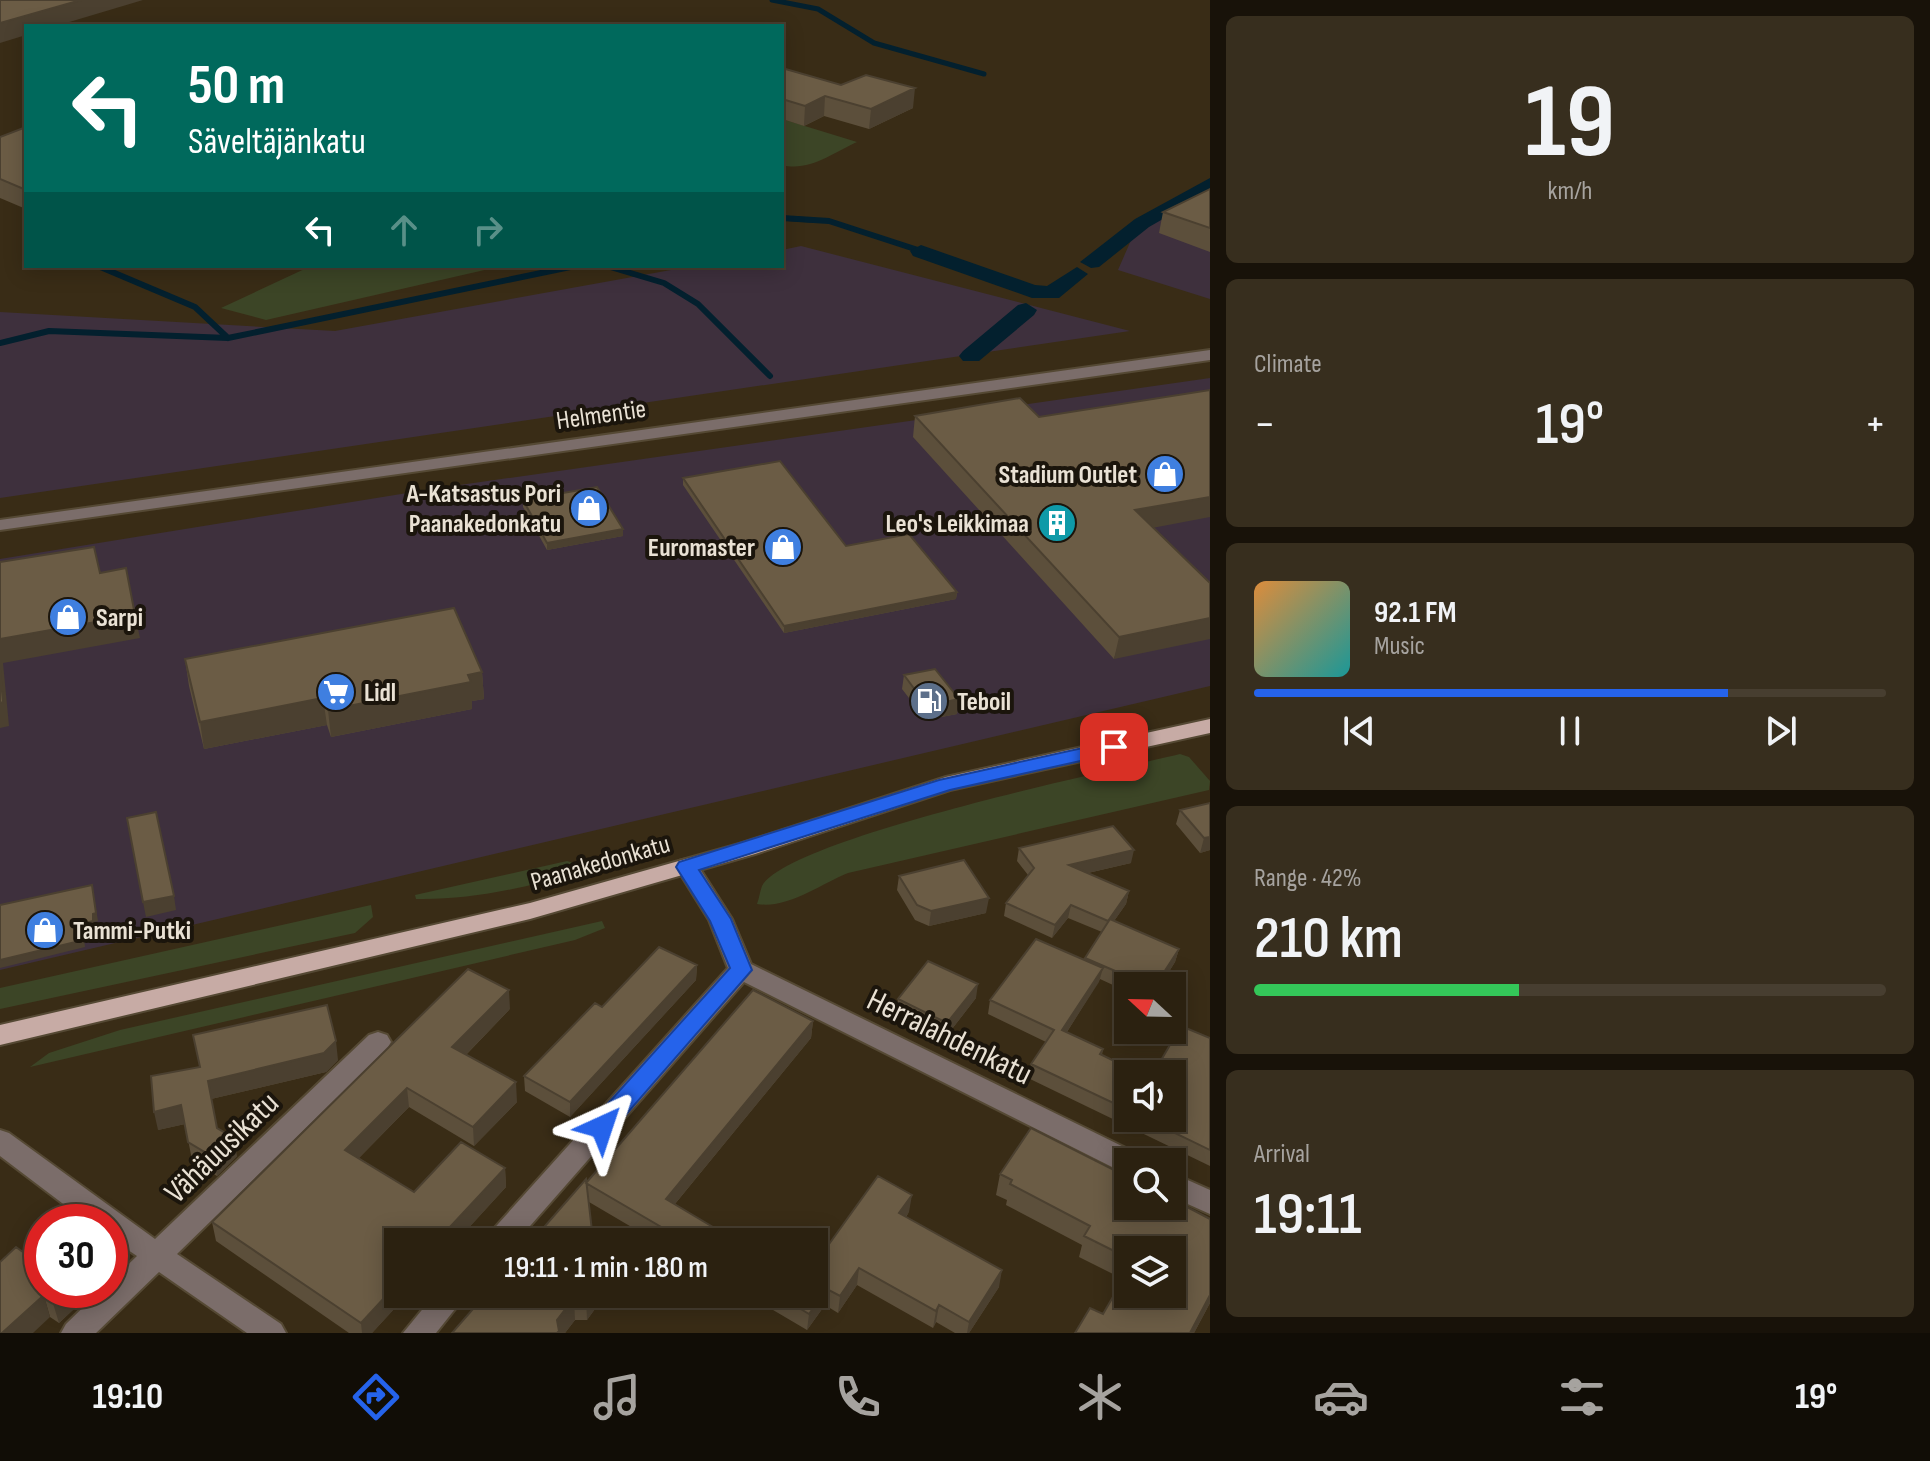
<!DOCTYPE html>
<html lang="en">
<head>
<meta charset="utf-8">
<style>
  body { margin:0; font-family:"Sofia Sans Condensed",sans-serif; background:#372e1e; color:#f1f3f6; height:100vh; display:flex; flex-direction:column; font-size:30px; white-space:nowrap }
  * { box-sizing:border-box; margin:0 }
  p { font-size:26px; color:#a6a39f }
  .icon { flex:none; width:44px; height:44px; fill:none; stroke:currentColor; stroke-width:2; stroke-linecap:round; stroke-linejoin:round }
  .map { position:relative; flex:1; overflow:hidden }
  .details { display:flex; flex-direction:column; gap:16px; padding:16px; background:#181209; width:720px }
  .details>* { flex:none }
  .banner { position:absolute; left:24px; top:24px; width:760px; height:244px; border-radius:0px; box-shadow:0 4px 20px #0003,0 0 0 2px #473e30; background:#00695c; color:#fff; overflow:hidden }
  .needle { width:52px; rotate:292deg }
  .tools { position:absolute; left:1114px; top:972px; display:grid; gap:16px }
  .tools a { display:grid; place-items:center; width:72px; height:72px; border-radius:0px; background:#2b2110; box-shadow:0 4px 20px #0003,0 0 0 2px #473e30; font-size:40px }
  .speed { position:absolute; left:24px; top:1204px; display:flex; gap:16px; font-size:40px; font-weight:700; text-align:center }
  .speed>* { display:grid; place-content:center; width:104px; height:104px; border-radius:50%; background:#2b2110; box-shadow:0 4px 20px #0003,0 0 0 2px #473e30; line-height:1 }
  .speed .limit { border:12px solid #d22; background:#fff; color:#111 }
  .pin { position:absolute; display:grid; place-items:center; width:68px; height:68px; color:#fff; margin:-34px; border-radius:16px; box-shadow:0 4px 12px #0006 }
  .me { position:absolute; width:88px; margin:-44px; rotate:42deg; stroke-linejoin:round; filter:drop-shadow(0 0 6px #0008) }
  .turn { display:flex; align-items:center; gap:28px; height:168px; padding:0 32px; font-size:36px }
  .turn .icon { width:104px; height:104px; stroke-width:2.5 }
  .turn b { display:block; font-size:56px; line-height:68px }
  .lanes { display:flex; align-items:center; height:76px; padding:0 32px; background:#0003; justify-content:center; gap:40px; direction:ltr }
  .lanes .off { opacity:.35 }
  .big { font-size:60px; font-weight:600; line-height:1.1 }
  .details .widget { flex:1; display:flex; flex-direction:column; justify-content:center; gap:12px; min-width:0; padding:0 28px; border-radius:12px; background:#372e1e }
  .details .dial { align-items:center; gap:0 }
  .dial b { font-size:104px; line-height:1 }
  .song { display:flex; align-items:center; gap:24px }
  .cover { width:96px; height:96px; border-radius:12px; background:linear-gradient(135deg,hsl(30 70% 55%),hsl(180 70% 35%)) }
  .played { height:8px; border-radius:4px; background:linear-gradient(90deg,#2563eb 75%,#473e30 75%) }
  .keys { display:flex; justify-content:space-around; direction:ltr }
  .heat { display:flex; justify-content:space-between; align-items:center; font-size:44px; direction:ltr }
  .charge { height:12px; border-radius:6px; background:linear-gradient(90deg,#34c759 42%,#473e30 0) }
  .trip { position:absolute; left:384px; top:1228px; width:444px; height:80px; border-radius:0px; background:#2b2110; box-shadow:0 4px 20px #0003,0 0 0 2px #473e30; font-weight:600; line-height:80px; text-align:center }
  .dock { display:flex; height:128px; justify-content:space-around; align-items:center; background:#110d06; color:#a6a39f }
  .dock .icon { width:56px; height:56px }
  .dock .current { color:#2563eb }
  .dock b { font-size:36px; color:#f1f3f6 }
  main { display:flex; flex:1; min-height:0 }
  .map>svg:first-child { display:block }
  .commercial { fill:#3e303d }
  .green { fill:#3c4526 }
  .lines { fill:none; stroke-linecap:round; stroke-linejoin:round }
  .stream-far1 { stroke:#03202e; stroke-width:5 }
  .stream { stroke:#03202e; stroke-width:6 }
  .canal { fill:#03202e; fill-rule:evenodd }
  .minor-casing { stroke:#554934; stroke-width:4 }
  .major-casing { stroke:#554934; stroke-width:4 }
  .minor { fill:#7b6d6a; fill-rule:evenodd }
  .major { fill:#c7aba5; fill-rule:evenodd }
  .wall { fill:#5c4f3b; fill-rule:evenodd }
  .shaded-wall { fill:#4b4030 }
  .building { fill:#6b5c45; stroke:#4b4030; stroke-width:2 }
  .route { fill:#2563eb; stroke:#184099; stroke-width:2 }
  .labels { text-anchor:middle; stroke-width:8; stroke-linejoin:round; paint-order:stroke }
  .street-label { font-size:26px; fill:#e9e1d4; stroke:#1b150c }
  .poi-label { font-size:26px; font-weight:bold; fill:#e9e1d4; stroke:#1b150c; text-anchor:end }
  .near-street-label { font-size:32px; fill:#e9e1d4; stroke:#1b150c }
</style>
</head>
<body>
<main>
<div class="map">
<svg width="1210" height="1333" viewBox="0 0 1210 1333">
  <rect width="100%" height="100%" fill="#392c16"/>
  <path class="commercial" d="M1210 194V299L1118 270 1135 231Z
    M801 246 1130 331 0 498V312L335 331 693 266H782V250Z
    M1210 378V686L0 970V559L432 489Z"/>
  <path class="green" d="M782 119 857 142C833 153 809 172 782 165Z
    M311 266H502L266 320 221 308Z
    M1180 754 1189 757 1210 781 1209 790 848 873C820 884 789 909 757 904 759 899 760 891 762 886 789 838 1114 770 1180 754Z
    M567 861 574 863 578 872C526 888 471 900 416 899L415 895Z
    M371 905 373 917 355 933 0 1009V988Z
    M602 921 605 928 575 940 30 1067 49 1053 120 1030Z"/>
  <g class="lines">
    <path class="stream-far1" d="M772 0 818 9 874 43 984 74
      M782 218 810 220"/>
    <path class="stream" d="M782 218 829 221 921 251
      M98 266 195 307 228 338
      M607 266 664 283 698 304 770 376
      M0 343 49 331 228 338 575 266"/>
    <path class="canal" d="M1210 178V192L1149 227 1099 267 1091 268 1080 262 1135 219Z
      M921 245 1035 285 1047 286 1077 267 1088 274 1059 298H1032L913 256 910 251Z
      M1026 303 1037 310 1034 315 979 361H963L959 356 963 351 1018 305Z"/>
    <g class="minor-casing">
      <path id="minor" d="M1210 350V360L0 530V520Z
        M687 859 695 861 732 919 751 964 1138 1154 1141 1162H1128V1173L1118 1170 744 982 516 1242H485L489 1234 728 968 709 920 676 867 679 861Z
        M378 1032 387 1035 391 1042 387 1049 177 1254 281 1324 286 1333H247L159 1272 96 1333H61L66 1324 101 1290H110V1282L137 1256 110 1238V1222H87L0 1156V1130L9 1133 155 1239 369 1035Z
        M1172 1173 1210 1190V1214L1172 1197Z
        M435 1294H467L436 1333H403Z"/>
    </g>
    <g class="major-casing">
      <path id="major" d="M1210 719V733L950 790 755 854 530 919 0 1045V1025L530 903 739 844 946 777Z"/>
    </g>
    <use href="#minor" class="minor"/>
    <use href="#major" class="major"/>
  </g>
  <path class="wall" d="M782 68 913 108 869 129 824 116 804 126 782 119Z
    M26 127V209L0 198V137Z
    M1210 189V252L1159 233 1163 212Z
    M915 416 1153 527 1114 659 913 437Z
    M683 478 957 592 956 599 784 633 683 485Z
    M523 500 623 536 547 550 523 507Z
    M185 659 482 672 484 699 472 701V709L331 737 327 725 204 749 189 686Z
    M904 675 959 699 957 714 926 720 902 689Z
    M1210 803V850L1200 853 1176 824 1180 810Z
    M1019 848 1131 863 1088 873 1129 891 1126 904 1114 921 1179 949 1175 962 1160 986H1128V992L1100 979 1067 1032 1103 1049 1102 1055 1128 1074V1118H1172L1210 1038V1166L1028 1078 1031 1064 1046 1042 988 1014 990 1000 1085 960 1102 932 1068 918 1052 938 1004 916 1006 903 1028 875 1017 861Z
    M899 876 986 913 929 926 915 920 897 890Z
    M697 965 696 980 570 1117 525 1091 524 1076 602 1007Z
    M976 998 945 1038 896 1014 898 999Z
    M510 1009 466 1055 517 1102 474 1146 409 1107 359 1158 414 1192 505 1168 506 1187 372 1333H349L216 1241 212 1222Z
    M813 1021 811 1038 675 1204 738 1242H657L589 1202 592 1231 531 1242 586 1183Z
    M338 1060 326 1072 211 1099 217 1128 237 1156 217 1176 192 1160 185 1124 158 1130 200 1067Z
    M1000 1174 1210 1219V1303L1194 1333H1075L1103 1314 1123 1279 1079 1257 1082 1245 1006 1205 1007 1200 996 1195ZM1128 1250 1172 1294H1128Z
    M909 1212 906 1217 999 1287 969 1333H955L936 1322 933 1328 857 1285 838 1313 825 1305 807 1330 746 1294H814Z
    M42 1290H70L75 1308 59 1323 50 1317Z
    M486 1294H600V1302L587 1320H575L565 1333H452Z"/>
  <path class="shaded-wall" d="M81 0H143L56 26H26V35L0 43V23Z
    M915 88 913 108 869 129 871 109Z
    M825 96 824 116 804 126 805 106Z
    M1210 497V517L1131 532 1135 510Z
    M623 529V536L547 550V543Z
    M957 592 956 599 784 633V626Z
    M135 615 140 638 3 663 9 726 0 728V639Z
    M1210 618V639L1114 659 1119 637Z
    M482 672 484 699 472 701V709L331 737 328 710Z
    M323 698 327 725 204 749 200 722Z
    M959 699 957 714 926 720 927 706Z
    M1210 837V850L1200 853 1204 838Z
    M1134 850 1131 863 1066 878 1069 865Z
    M92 885 98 921 94 922 95 928 83 931 85 947 0 968V960L81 924Z
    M1129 891 1126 904 1105 934 1108 921Z
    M174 896 176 910 146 917 143 902Z
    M989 898 986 913 929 926 931 911Z
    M1071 905 1068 918 1052 938 1055 925Z
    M1179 949 1175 962 1160 986H1155Z
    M697 965 696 980 570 1117V1102Z
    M1103 968 1099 982 1059 1044 1062 1030Z
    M978 984 976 998 945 1038 947 1023Z
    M509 990 510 1009 454 1067 452 1047Z
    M813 1021 811 1038 665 1216 666 1199Z
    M336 1041 338 1060 326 1072 211 1099 208 1081Z
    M516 1082 517 1102 474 1146 473 1127Z
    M407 1088 409 1107 348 1169 345 1150Z
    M181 1105 185 1124 158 1130 154 1112Z
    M234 1138 237 1156 217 1176 213 1157Z
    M505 1168 506 1187 456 1242H436Z
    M912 1195 909 1212 896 1230 899 1213Z
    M859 1268 857 1285 838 1313 840 1296Z
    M1002 1270 999 1287 969 1333H967L969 1322Z
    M398 1283V1294H408L372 1333H362L361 1323Z
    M827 1289 825 1305 807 1330 809 1314Z
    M64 1290H70L75 1308 59 1323 52 1300Z
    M590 1294H600V1302L587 1320 586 1298Z
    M44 1295 50 1317 33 1333H2Z
    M1210 1295V1303L1194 1333H1190Z
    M574 1298 575 1320 565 1333H557V1320Z
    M939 1305 936 1322 933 1328 936 1311Z"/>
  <path class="building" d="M0 0H81L0 23Z
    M782 68 841 85 866 75 915 88 871 109 825 96 805 106 782 99Z
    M26 127V190L0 179V137Z
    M1210 189V228L1163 212Z
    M1210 390V497L1135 510 1210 583V618L1119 637 915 416 1020 398 1039 417Z
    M780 461 846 546 909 534 957 592 784 626 683 478Z
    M597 487 623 529 547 543 523 500Z
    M94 547 100 573 126 568 135 615 0 639V562Z
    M454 608 482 672 468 675 471 682 328 710 323 698 200 722 185 659Z
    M935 669 959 699 927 706 904 675Z
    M0 670 3 702 0 703Z
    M1210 803V837L1204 838 1180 810Z
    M156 812 174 896 143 902 127 818Z
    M1113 826 1134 850 1069 865 1129 891 1108 921 1071 905 1055 925 1006 903 1034 868 1019 848Z
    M964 860 989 898 931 911 917 905 899 876Z
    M92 885 96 913 93 914V921L81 924 84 940 0 960V905Z
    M1110 919 1179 949 1155 986H1150L1085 958Z
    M1036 939 1103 968 1062 1030 1103 1049 1100 1054 1141 1074H1128V1110L1031 1064 1054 1030 990 1000Z
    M659 947 697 965 570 1102 524 1076 595 1003 602 1007Z
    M928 961 978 984 947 1023 898 999Z
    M468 969 509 990 452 1047 516 1082 473 1127 407 1088 345 1150 414 1192 461 1142 505 1168 436 1242H398V1283L361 1323 212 1222Z
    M753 990 813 1021 666 1199 738 1242H687L586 1183Z
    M327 1005 336 1041 324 1053 208 1081 217 1128 234 1138 213 1157 188 1142 181 1105 154 1112 151 1076 200 1067 193 1035Z
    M1181 1026 1210 1038V1150L1144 1118H1172V1074H1153Z
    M1031 1128 1128 1177V1206H1172V1199L1210 1219V1295L1190 1333H1075L1090 1308 1103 1314 1128 1271V1294H1172V1250H1128V1258L1084 1236 1090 1226 1010 1184 1012 1180 1000 1174Z
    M878 1176 912 1195 899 1213 1002 1270 969 1322 939 1305 936 1311 859 1268 840 1296 827 1289 809 1314 776 1294H814V1265Z
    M586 1179 592 1231 611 1242H531Z
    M16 1247 42 1266V1290H64L52 1300 44 1295 2 1333H0V1262Z
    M486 1294H590L586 1298H574L557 1320 559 1331 557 1333H452Z"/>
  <path class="route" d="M1114 741 1121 743 1124 747 1121 752 950 790 699 870 731 919 752 970 610 1133 602 1136 593 1133 590 1127 593 1120 730 968 710 921 676 867 679 862 939 780Z"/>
  <defs>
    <g id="shop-disc" transform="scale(2)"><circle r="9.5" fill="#3f7fe0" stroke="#1b150c"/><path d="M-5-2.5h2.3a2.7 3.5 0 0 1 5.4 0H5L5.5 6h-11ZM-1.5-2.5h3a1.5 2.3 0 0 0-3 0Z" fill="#fff"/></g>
    <g id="building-disc" transform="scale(2)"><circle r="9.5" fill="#0f9aa8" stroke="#1b150c"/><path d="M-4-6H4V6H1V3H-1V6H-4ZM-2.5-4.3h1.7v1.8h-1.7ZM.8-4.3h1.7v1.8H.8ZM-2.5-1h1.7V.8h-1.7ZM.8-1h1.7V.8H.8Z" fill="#fff"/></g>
    <g id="supermarket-disc" transform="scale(2)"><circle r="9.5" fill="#3f7fe0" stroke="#1b150c"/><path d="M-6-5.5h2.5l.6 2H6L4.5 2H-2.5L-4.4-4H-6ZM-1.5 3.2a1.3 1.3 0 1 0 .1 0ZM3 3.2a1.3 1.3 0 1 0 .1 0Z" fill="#fff"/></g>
    <g id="fuel-disc" transform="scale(2)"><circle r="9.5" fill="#5c6f8a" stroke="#1b150c"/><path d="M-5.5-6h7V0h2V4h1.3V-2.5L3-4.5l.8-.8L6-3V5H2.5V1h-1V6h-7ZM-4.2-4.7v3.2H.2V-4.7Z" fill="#fff"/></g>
  </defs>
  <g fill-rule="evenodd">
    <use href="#shop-disc" x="1165" y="474"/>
    <use href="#shop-disc" x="589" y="508"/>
    <use href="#building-disc" x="1057" y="523"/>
    <use href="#shop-disc" x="783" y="547"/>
    <use href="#shop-disc" x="68" y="617"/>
    <use href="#supermarket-disc" x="336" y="692"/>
    <use href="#fuel-disc" x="929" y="701"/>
    <use href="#shop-disc" x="45" y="930"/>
  </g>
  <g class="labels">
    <g class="street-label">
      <text transform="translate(601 414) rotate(-8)" y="9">Helmentie</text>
      <text transform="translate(600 862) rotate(-16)" y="9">Paanakedonkatu</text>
    </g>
    <g class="poi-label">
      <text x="1137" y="483">Stadium Outlet</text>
      <text x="561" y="502">A-Katsastus Pori<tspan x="561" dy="30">Paanakedonkatu</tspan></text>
      <text x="1029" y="532">Leo's Leikkimaa</text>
      <text x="755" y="556">Euromaster</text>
      <text x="96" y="626" text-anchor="start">Sarpi</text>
      <text x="364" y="701" text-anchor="start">Lidl</text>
      <text x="957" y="710" text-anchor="start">Teboil</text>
      <text x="73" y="939" text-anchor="start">Tammi-Putki</text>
    </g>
    <g class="near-street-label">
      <text transform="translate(950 1036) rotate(26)" y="11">Herralahdenkatu</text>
      <text transform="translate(221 1147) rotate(-44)" y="11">Vähäuusikatu</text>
    </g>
  </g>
</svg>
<div class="tools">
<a><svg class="needle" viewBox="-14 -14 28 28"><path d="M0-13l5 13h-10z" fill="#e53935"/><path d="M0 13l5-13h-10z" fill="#a6a39f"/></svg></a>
<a><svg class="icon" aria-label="sound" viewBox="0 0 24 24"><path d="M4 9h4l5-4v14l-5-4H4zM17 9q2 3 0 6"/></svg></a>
<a><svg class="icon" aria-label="search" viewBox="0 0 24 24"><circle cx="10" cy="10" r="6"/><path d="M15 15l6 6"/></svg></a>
<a><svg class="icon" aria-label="layers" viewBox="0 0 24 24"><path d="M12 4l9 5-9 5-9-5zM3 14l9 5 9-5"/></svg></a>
</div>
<div class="speed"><div class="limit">30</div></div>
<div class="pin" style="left:1114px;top:747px;background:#d93025"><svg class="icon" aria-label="arrive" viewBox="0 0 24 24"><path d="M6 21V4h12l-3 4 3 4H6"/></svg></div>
<svg class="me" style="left:602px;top:1127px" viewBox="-20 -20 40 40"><path d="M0-17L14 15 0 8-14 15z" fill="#2563eb" stroke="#fff" stroke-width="4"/></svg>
<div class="trip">19:11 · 1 min · 180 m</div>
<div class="banner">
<div class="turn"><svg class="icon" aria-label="left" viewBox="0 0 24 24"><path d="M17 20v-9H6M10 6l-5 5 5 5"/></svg><div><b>50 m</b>Säveltäjänkatu</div></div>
<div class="lanes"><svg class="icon" aria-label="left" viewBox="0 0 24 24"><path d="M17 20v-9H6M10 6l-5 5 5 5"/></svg><svg class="icon off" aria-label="ahead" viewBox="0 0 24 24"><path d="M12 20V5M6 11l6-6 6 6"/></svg><svg class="icon off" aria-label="right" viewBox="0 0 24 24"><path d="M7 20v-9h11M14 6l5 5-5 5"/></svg></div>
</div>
</div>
<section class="details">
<div class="widget dial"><b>19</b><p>km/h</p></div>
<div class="widget"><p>Climate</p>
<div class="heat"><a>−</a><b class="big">19°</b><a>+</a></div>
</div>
<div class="widget">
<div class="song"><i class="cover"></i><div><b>92.1 FM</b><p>Music</p></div></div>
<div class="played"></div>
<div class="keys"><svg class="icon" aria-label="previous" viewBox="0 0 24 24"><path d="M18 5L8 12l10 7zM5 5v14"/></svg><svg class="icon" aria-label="pause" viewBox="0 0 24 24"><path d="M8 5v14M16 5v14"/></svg><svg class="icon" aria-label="next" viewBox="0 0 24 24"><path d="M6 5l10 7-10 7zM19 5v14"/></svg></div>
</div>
<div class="widget"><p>Range · 42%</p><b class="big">210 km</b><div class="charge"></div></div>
<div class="widget"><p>Arrival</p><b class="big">19:11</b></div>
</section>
</main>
<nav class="dock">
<b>19:10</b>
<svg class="icon current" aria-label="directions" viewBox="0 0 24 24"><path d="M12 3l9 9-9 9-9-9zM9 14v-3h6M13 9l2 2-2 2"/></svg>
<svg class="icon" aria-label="music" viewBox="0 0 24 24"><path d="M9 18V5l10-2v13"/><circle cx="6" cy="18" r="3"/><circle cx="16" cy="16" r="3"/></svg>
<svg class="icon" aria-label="phone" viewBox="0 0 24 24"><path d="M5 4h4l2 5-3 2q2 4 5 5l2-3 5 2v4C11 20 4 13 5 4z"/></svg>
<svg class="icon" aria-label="climate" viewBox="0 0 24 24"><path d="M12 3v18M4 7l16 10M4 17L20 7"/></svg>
<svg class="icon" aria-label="car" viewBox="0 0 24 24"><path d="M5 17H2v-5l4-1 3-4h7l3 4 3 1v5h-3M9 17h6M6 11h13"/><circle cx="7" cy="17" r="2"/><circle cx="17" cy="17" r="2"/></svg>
<svg class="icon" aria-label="filters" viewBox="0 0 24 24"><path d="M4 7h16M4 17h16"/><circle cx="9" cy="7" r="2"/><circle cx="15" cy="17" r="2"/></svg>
<b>19°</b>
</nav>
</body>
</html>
